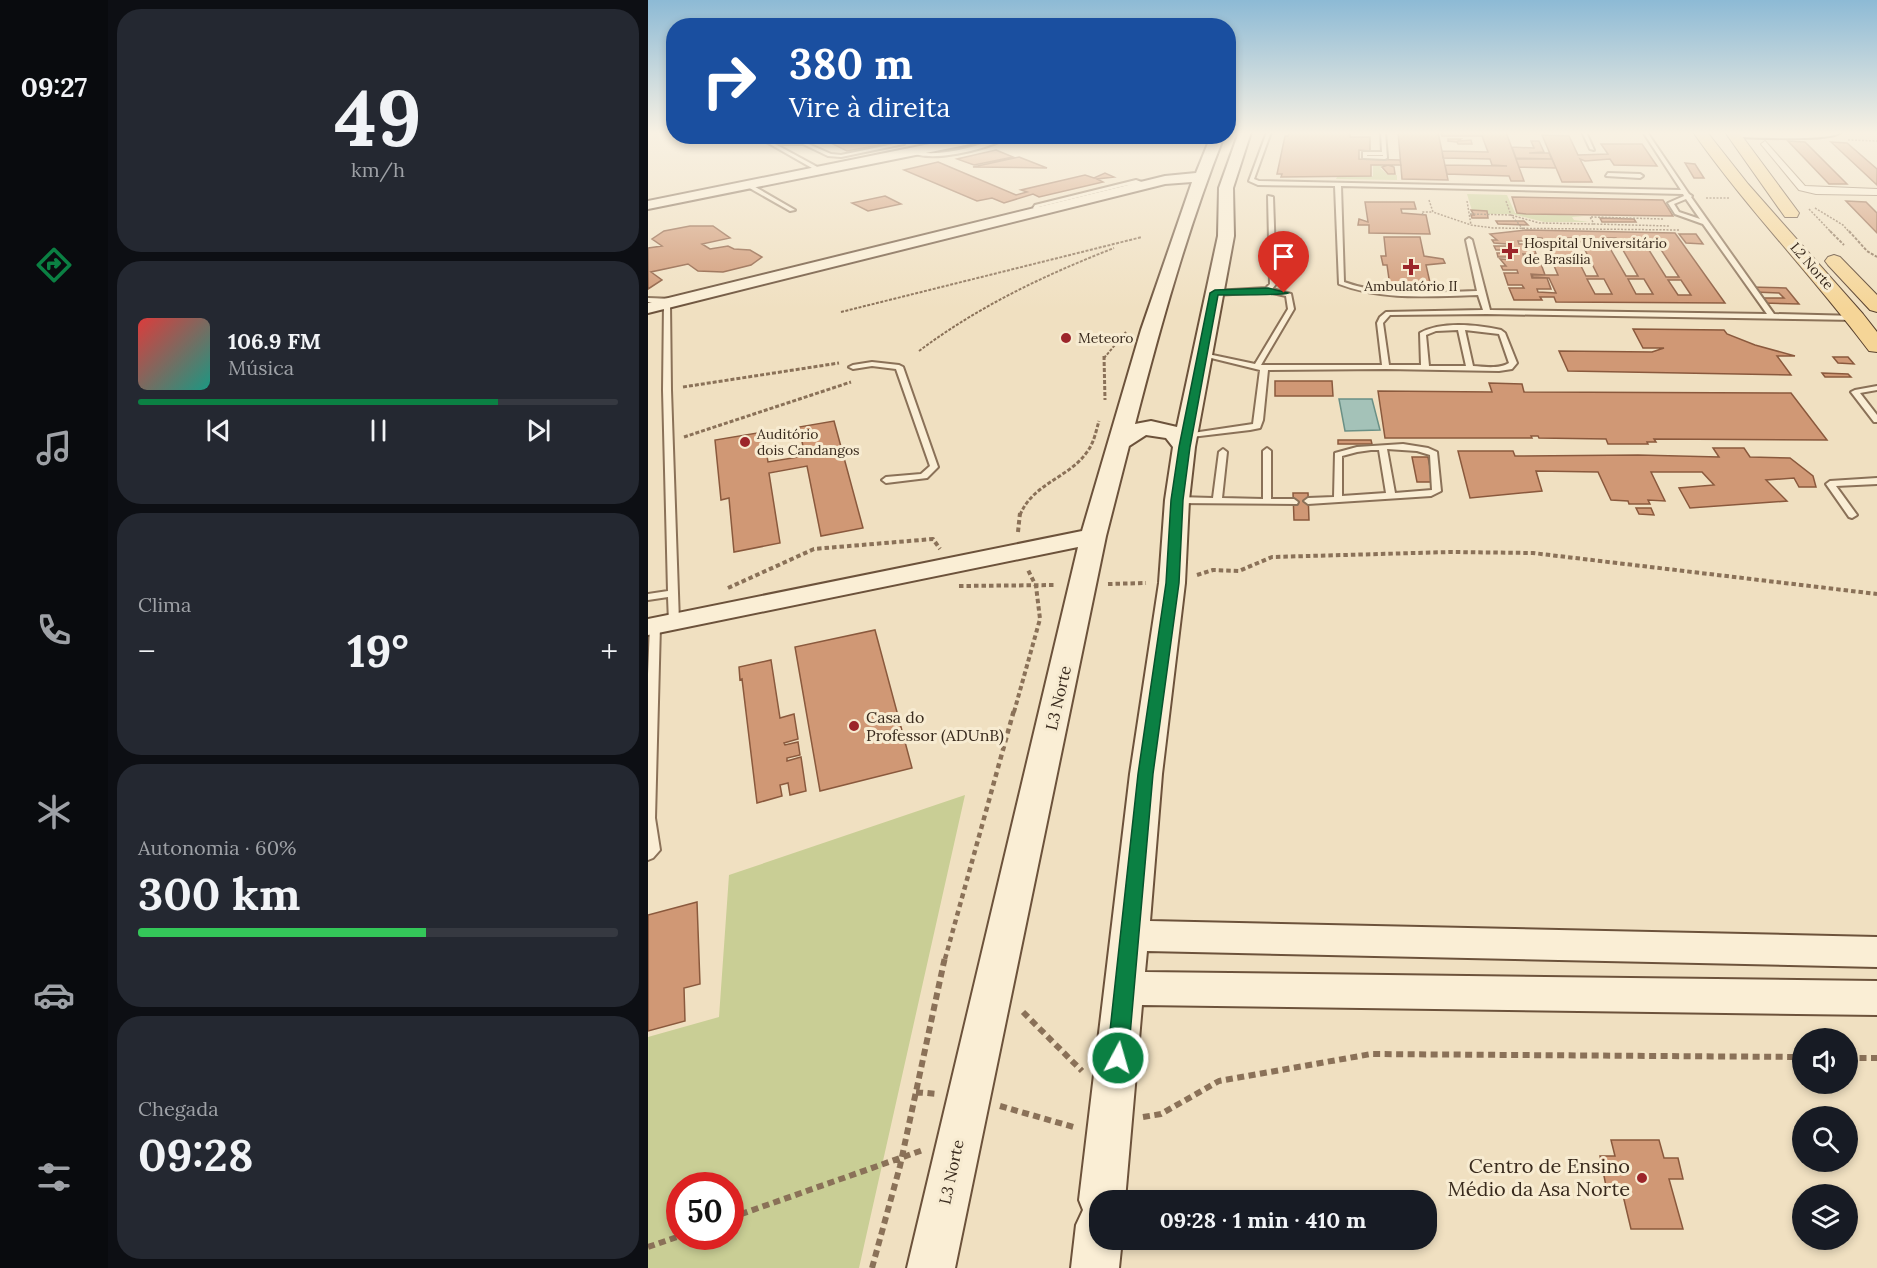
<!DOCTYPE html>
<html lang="pt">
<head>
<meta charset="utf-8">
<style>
  body { margin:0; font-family:Lora,serif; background:#242831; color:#f1f3f6; height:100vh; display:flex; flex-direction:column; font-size:22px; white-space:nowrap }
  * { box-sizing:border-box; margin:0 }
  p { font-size:20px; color:#9ea1a6 }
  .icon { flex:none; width:33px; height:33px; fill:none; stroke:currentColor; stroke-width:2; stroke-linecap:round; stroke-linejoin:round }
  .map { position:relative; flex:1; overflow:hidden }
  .side { display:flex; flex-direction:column; gap:9px; padding:9px; background:#0d0f14; width:540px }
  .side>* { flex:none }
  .banner { position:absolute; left:18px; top:18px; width:570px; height:126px; border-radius:24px; box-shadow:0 3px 9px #0003; background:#1a4fa0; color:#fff; overflow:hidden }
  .controls { position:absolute; left:1144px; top:1028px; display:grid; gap:12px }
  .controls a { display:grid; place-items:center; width:66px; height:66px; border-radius:50%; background:#171b24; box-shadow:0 3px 9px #0003; font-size:30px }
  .speed { position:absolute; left:18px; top:1172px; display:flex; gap:12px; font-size:30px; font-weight:700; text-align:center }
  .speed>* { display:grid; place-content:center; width:78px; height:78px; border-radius:50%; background:#171b24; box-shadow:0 3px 9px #0003; line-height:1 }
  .speed .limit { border:9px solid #d22; background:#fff; color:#111 }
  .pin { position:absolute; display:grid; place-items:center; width:51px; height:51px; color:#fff; margin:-62px -26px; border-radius:50% 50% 50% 0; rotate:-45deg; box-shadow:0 0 6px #0007 }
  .pin .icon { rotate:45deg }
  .me { position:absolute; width:66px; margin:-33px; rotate:6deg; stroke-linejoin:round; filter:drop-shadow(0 0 4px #0008) }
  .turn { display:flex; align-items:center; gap:21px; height:126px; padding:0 24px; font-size:27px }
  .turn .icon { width:78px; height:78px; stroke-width:2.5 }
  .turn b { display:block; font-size:42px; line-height:51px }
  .big { font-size:45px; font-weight:700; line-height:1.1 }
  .side .card { flex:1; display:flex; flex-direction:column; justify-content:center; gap:9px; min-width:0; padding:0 21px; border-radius:24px; background:#242831 }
  .side .dial { align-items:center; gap:0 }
  .dial b { font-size:78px; line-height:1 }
  .song { display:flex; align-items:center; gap:18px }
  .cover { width:72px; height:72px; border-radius:9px; background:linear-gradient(135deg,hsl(0 70% 55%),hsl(170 70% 35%)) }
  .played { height:6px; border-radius:3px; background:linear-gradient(90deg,#0b8043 75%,#363941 75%) }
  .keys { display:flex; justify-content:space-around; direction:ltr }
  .heat { display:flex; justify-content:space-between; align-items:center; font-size:33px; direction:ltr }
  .charge { height:9px; border-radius:4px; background:linear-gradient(90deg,#34c759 60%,#363941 0) }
  .trip { position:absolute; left:441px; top:1190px; width:348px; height:60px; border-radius:24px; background:#171b24; box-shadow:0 3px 9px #0003; font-weight:700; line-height:60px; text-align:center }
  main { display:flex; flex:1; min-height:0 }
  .tab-bar { display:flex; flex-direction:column; width:108px; justify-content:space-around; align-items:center; background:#090b0e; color:#9ea1a6 }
  .tab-bar .icon { width:42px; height:42px }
  .tab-bar .on { color:#0b8043 }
  .tab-bar b { font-size:27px; color:#f1f3f6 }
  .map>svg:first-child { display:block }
  .green { fill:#c9ce95; fill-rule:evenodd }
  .water { fill:#a4c2b8; stroke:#6a9086; stroke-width:1.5 }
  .building { fill:#d09875; stroke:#8a593d; stroke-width:1.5; fill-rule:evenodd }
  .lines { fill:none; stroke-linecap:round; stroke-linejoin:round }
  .lane-casing { stroke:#8a7158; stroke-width:4 }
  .street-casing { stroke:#8a7158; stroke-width:2 }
  .secondary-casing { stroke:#6c523b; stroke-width:4 }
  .primary-casing { stroke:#573f2c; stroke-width:2 }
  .path-far5 { stroke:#8a7158; stroke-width:1.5; stroke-dasharray:2 1.5; stroke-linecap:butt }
  .path-far4 { stroke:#8a7158; stroke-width:2; stroke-dasharray:3 1.5; stroke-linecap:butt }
  .path-far3 { stroke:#8a7158; stroke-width:3; stroke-dasharray:4 2; stroke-linecap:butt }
  .path-far2 { stroke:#8a7158; stroke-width:4; stroke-dasharray:4.5 3; stroke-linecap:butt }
  .path-far1 { stroke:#8a7158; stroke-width:4.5; stroke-dasharray:5 4; stroke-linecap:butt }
  .path { stroke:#8a7158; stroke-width:6; stroke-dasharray:7 4.5; stroke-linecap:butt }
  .lane { fill:#faeed5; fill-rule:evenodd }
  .street { fill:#faeed5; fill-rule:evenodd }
  .secondary { fill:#faeed5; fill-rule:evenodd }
  .primary { fill:#f5d597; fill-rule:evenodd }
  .route { fill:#0b8043; stroke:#07532c; stroke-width:1.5 }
  .poi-dot { fill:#9c252a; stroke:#f7ebd1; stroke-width:2 }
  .labels { text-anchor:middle; stroke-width:6; stroke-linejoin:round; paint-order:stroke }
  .far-poi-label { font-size:14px; fill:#392a1d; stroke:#f7ebd1; text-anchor:start }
  .far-street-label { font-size:14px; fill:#392a1d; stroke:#f7ebd1 }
  .street-label { font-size:16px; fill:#392a1d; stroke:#f7ebd1 }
  .poi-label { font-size:16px; fill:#392a1d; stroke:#f7ebd1; text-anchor:start }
  .near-poi-label { font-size:20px; fill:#392a1d; stroke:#f7ebd1; text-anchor:end }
</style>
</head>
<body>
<main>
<nav class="tab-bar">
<b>09:27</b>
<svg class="icon on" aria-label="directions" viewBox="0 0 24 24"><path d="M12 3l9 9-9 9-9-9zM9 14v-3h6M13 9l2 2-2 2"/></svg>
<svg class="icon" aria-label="music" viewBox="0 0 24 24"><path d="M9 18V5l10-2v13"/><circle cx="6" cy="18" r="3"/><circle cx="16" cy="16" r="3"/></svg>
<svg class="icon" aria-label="phone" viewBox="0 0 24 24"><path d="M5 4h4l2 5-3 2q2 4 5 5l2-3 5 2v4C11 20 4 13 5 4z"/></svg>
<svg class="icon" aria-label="climate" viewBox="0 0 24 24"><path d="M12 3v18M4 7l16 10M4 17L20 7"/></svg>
<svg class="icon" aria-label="car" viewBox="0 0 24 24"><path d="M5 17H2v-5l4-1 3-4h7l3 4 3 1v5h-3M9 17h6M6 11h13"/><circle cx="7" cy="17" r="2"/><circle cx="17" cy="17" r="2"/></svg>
<svg class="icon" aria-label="filters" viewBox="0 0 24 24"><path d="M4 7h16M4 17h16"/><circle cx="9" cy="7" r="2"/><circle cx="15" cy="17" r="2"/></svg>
</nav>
<section class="side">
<div class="card dial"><b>49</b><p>km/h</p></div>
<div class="card">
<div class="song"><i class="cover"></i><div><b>106.9 FM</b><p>Música</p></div></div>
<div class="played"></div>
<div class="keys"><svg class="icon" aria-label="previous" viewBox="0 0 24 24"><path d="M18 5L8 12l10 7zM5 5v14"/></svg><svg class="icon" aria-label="pause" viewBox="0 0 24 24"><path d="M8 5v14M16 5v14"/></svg><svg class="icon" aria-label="next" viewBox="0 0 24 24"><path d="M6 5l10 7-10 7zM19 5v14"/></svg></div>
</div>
<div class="card"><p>Clima</p>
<div class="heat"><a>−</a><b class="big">19°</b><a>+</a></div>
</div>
<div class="card"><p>Autonomia · 60%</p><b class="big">300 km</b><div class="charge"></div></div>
<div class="card"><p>Chegada</p><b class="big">09:28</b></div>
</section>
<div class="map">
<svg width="1229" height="1268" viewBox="0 0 1229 1268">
  <rect width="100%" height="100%" fill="#f0e0c1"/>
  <path class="green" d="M725 164 743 165 732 168 740 175H749V180L688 179 689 177 725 176Z
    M819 194 859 195 867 213 936 216 924 217 926 220 941 222H896L864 214H825Z
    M317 795 211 1268H0V1037L71 1017 81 875ZM32 1185H82V1236H32Z"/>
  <path class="water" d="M691 399H724L732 430 697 431Z"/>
  <path class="building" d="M641 132H702V137H722V151L711 150V159L752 160 753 165H723V176L633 177 634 174H629L637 136H640Z
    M750 132H790L800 180 754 179Z
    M793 132H858L876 181H863L861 176 799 174 797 165 859 166 844 165 842 159 795 158 794 151 840 152 834 136H794Z
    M894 135 921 136 930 155 960 154 953 144H994L1009 166 966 165 962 159 937 161 932 159 944 182H914Z
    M169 136H214L232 145 199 151Z
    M800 139H813L810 141 823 140 824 144H810L809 142 800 141Z
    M883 141H891L896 152 881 153H901L908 168 871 167 868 159H904L868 158 864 147 886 148Z
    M1140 141 1157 142 1199 184H1181Z
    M1183 142 1199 143 1229 169V185Z
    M348 150 365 157 326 165 309 159Z
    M371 157 399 168 325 167Z
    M290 162 368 195 379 192 373 190 437 175 446 178 457 173 466 177 449 179 455 182 391 197 385 194 356 203 344 198 329 201 256 170Z
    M1037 163 1047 164 1056 178H1046Z
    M740 165 746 167 747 174H740L734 167Z
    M237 196 253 204 220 211 204 203Z
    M864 197 1015 200 1025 216 878 214 869 213Z
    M1198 201 1218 202 1229 213V233Z
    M717 202H766L768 209H753L754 213 778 215 782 234 721 233V225H710L711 219 720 222Z
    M823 210 839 211 840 218H824L823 215H826Z
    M952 218 986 219 988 222H954Z
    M848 221H876L880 225 850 224Z
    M42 226H65L82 238 54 244 62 249 80 246 86 249 102 250 114 257 103 265 75 272 50 271 40 264 3 272 14 280 0 289V248L14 246 4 239 16 231Z
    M878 230 1027 233 1077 303 908 302 906 297H892L894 300H866L861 288H876L874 285H860L856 273H870L869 270H855L853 266H858L852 259 865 260 864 257H850L849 253H862L861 250H848L846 246H860L859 244 846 243 844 240H849L842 234ZM881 237 894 238 910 275H884L885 277 901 278 908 293 890 292 889 289H903L899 278H884L883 274 897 275 893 264 879 263 878 260 891 261 890 257H876L875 254H888L885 244H871L870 241H883ZM919 238H931L950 276H938ZM956 238H968L990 276H978ZM994 239H1006L1031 277H1018ZM939 279H956L964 294H947ZM980 279H996L1005 294H988ZM1020 280H1033L1043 295H1030Z
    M1031 234H1048L1055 244 1038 243Z
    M736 237H772L776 256 795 259 797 263 778 265 783 287 742 286 739 265H735L733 256H738Z
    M1102 287 1138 288 1151 304 1116 303 1112 298H1136L1131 293 1106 292Z
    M985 329 1076 330 1079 334 1107 345 1147 356H1129L1143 375 920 371 911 351 1004 352 1016 348H995Z
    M1185 357H1200L1206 364 1190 363Z
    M1174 373 1200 374 1203 377H1177Z
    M627 381H684L685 396H627Z
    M841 383 874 384 876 392 1143 393 1179 440 1006 439 1008 442H999L1000 444H960L958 439 891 438 890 436H883L884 438H737L730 391 844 392Z
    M186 421 215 528 173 536 159 466 121 473 132 543 86 552 81 498 73 500 67 440 115 432 120 462 157 456 151 427Z
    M690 440H723L724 444H690Z
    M1065 448H1096L1102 457 1142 458 1165 476 1168 487H1151L1146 478 1118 480 1139 501 1042 508 1031 488 1066 485 1054 472H1003L1017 501 1000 500 1002 504H981L980 501 963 500 950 472 888 471 894 491 822 498 810 451H865L867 456 990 455 1071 457Z
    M764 457H780L785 482H769Z
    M645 493H660L661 520H646Z
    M988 508H1003L1006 515 991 514Z
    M227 630 264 768 172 791 147 647Z
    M123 660 132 718 146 714 150 739 136 743 137 745 150 742 152 755 139 758V761L153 757 158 791 142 795 140 783 132 785 134 796 109 803 94 679 92 680 91 667Z
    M49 902 52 984 36 988 37 1021 0 1031V915Z
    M963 1140H1011L1016 1158H1030L1035 1179H1021L1035 1229H983L973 1187 958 1186 952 1156H967Z"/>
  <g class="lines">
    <g class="lane-casing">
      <path id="lane" d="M619 132H623L606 179 611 181 1033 190 995 132H999L1041 194 1044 196 1043 197 1126 314 1209 316 1212 318 1209 320 839 314 742 315 735 323 741 365H773L772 333C794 321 829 325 853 330L857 333 869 363 864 369 851 371 738 369 620 370 615 420 612 428 602 430 535 438V434H538L605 424 612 370 551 355 555 353 607 364 640 309 638 296 620 292 567 295 564 293 567 291 618 288 622 284 620 196 625 197 628 284 624 289 643 294 646 309 613 365H734L729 323 732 317 738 312 835 310 830 295C784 296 735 301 691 284L687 186 610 185 601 181ZM693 186 1035 194 1036 196 1020 203 1027 214 1055 224 1119 314 842 310 824 240 821 238 818 240 829 291C786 292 737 297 696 282ZM1038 199 1052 219 1031 212 1026 204ZM810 330 818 366H781L778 335 788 331ZM817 330 851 334 861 363C852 369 837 367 825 366Z
        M733 132H737L739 158 737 159 715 158V152H734ZM719 155H735V156H719Z
        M934 132H938L946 150 942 149Z
        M108 136H114L122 141 156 142 183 154 193 155 250 143 242 136H248L256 144 193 157 180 156 155 144H127L173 169 171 172Z
        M265 136H303L301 137Z
        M350 136H355L357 139C336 150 283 163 262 152L264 151C292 158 325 147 352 138Z
        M960 173 992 174 995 176 992 178 958 176Z
        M488 180 502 185 499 187 488 184 476 186 391 207 395 210 392 212 385 208 387 205Z
        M98 184H102L147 210 142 211 98 186Z
        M0 298 27 299 30 301 22 303 23 390 31 622 26 625 21 622 20 597 0 600V594L20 591 15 390 16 303 0 302Z
        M224 362 251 365 255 367 290 467 279 478 238 483 234 480 238 477 273 474 282 466 248 369 224 366 205 369 201 367 205 365Z
        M1229 386V390L1212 393 1229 415V422H1226L1203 392 1207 390Z
        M755 444 780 448 789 452 793 491 783 496 660 504 656 501 660 498 686 497 687 453 709 447ZM739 449 769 451 782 455 784 490 747 493ZM723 450H731L738 493 694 496V456L709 452Z
        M619 448 623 451V499H646L650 502 649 504 529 503 525 500 529 497 565 498 571 452 575 449 579 452 574 498 615 499V451Z
        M1229 478V484L1188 486 1209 515 1204 518 1201 517 1178 484 1182 481Z
        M7 622 12 625 7 818 12 850 5 858 0 860V674L2 625Z"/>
    </g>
    <g class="street-casing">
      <path id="street" d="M1117 141 1157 186 1229 189V195L1168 194 1151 190 1113 144Z"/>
    </g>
    <g class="secondary-casing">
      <path id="secondary" d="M591 132H603L585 188 586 236 547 447 541 500 537 583 514 774 502 921 1229 937V967L499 951 497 972 1229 981V1015L494 1005 477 1200H452V1239H474L471 1268H423L428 1225 435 1210 431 1200 482 774 511 583 517 500 525 447 518 438 498 435 481 446 458 536 307 1268H259L430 547 0 635V619L434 531 493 330 544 182 517 184 0 313V303L517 176 548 173 563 136H576C539 230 512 327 487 424L503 421 529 427 570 236 571 188Z
        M1080 132H1193C1182 142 1104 137 1085 137L1081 136Z
        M321 136H348L342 140 0 209V201Z"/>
    </g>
    <g class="primary-casing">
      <path id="primary" d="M1045 132H1059L1100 184 1215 314 1229 332V352L1221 351C1165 276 1099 209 1045 132Z
        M1077 132H1091L1151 213 1149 217H1137Z
        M1186 255 1192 257 1229 295V312L1222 310 1180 265 1177 261 1180 257Z"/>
    </g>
    <path class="path-far5" d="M1200 140 1229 141
      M1058 198H1081
      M781 200 785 212 823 225 845 228 1032 230
      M819 201 823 225
      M858 201 863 215 875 229
      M1167 208 1195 225 1202 233
      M1161 209 1184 233
      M822 214 863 215 891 223 946 224
      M775 215 774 212H785
      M1015 219 942 217 946 224 1022 226"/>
    <path class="path-far4" d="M1182 231 1196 245
      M1201 231 1219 251 1229 257
      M193 312 494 237
      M271 351C331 306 397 275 466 248
      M456 358 478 332"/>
    <path class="path-far3" d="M456 356 457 400
      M35 387 191 363
      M36 437 203 382
      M372 515C385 483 421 478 439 452 446 443 448 431 451 421"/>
    <path class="path-far2" d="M370 532 372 513
      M549 575 565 570 591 571 624 557 803 552 885 553 1229 594
      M460 584 498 583
      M311 586 408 585
      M80 588 166 549 285 539 292 549
      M366 712 392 619 388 586 380 570"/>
    <path class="path-far1" d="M297 959 366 710"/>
    <path class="path" d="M375 1012 434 1071
      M1200 1058H1229
      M268 1092 289 1094
      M352 1106 429 1128
      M495 1117 513 1114 571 1081 723 1054 1155 1057
      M82 1218 275 1150
      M0 1247 32 1236
      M224 1268 252 1166 297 957"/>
    <use href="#lane" class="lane"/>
    <use href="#street" class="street"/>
    <use href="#secondary" class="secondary"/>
    <use href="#primary" class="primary"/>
  </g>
  <linearGradient id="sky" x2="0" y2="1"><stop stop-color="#8dbad5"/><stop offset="0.43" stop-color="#f8f1e3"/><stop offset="1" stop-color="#f8f1e3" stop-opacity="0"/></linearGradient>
  <rect width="1229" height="309" fill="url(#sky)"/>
  <path class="route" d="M620 288 640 293C636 295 581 295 570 295L542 447 535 500 531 583 505 774 480 1058 477 1064 470 1067 462 1064 459 1058 490 774 518 583 523 500 531 447 562 293 567 290Z"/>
  <g class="poi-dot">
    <path d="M859 242h6v6h6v6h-6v6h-6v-6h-6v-6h6z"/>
    <path d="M760 258h6v6h6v6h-6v6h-6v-6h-6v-6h6z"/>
    <circle cx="418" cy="338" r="6"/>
    <circle cx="97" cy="442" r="6"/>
    <circle cx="206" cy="726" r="6"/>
    <circle cx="994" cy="1178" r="6"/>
  </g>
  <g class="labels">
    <g class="far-poi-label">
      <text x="876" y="248">Hospital Universitário<tspan x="876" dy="16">de Brasília</tspan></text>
      <text x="763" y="291" text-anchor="middle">Ambulatório II</text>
      <text x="430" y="343">Meteoro</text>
      <text x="109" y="439">Auditório<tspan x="109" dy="16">dois Candangos</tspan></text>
    </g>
    <g class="far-street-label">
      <text transform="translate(1164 266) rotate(49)" y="5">L2 Norte</text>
    </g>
    <g class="street-label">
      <text transform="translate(410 698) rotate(-77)" y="6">L3 Norte</text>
      <text transform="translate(303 1172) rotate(-78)" y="6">L3 Norte</text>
    </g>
    <g class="poi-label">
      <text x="218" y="723">Casa do<tspan x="218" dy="18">Professor (ADUnB)</tspan></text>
    </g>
    <g class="near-poi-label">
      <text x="982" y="1173">Centro de Ensino<tspan x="982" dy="23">Médio da Asa Norte</tspan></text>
    </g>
  </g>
</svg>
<div class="controls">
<a><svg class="icon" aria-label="sound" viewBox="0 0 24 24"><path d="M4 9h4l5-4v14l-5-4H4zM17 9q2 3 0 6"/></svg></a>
<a><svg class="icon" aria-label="search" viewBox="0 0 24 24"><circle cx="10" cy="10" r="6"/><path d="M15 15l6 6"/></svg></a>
<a><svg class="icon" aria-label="layers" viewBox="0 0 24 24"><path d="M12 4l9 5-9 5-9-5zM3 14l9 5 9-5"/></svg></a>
</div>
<div class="speed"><div class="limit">50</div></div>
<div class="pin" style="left:636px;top:293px;background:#d93025"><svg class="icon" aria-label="arrive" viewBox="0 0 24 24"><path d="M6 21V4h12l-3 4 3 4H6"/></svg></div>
<svg class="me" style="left:470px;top:1058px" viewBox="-20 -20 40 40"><circle r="17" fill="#0b8043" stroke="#fff" stroke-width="3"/><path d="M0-11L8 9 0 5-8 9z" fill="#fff"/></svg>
<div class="trip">09:28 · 1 min · 410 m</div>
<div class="banner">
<div class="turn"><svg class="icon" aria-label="right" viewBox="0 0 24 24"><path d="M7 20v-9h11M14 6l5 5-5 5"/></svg><div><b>380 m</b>Vire à direita</div></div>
</div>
</div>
</main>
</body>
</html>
